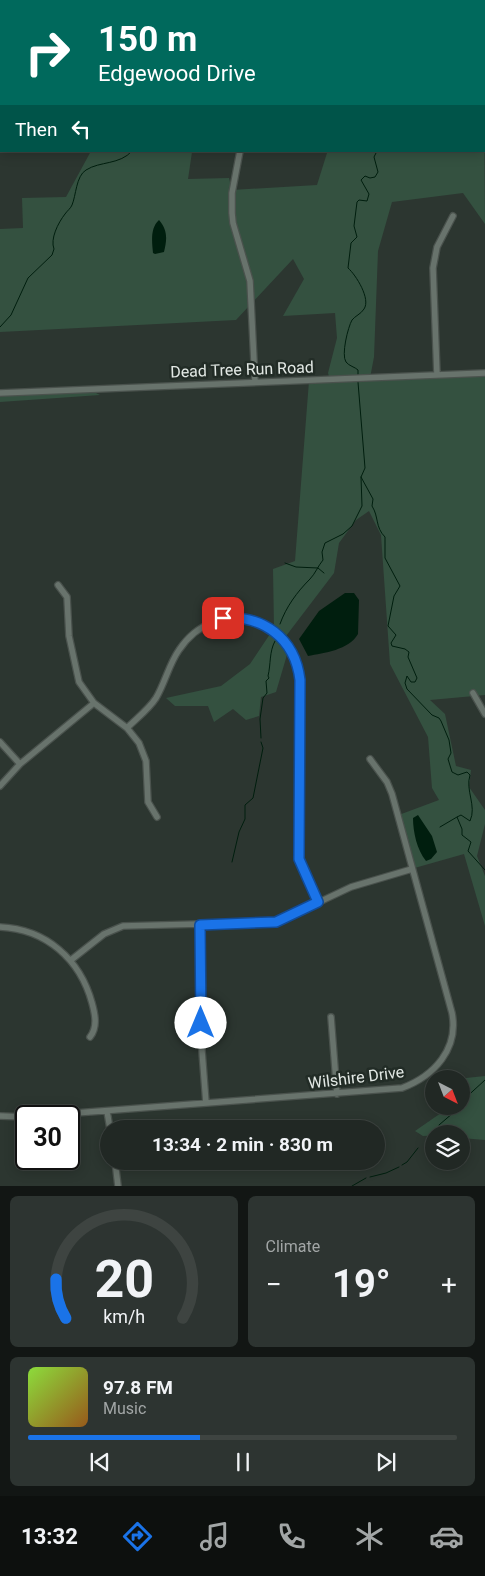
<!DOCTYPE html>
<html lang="en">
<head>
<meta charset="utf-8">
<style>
  body { margin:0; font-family:Roboto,sans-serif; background:#2d3431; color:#f1f3f6; height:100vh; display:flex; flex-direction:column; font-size:19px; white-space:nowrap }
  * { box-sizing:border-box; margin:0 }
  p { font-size:16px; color:#a2a6a6 }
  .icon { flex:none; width:28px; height:28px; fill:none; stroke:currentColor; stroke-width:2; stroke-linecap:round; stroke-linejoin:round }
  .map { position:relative; height:1186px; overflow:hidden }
  .drawer { display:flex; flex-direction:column; gap:10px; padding:10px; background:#121614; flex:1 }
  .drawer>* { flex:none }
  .banner { position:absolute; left:0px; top:0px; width:485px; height:152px; box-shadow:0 2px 12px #0003,0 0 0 1px #3e4441; background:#00695c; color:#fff; overflow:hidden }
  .needle { width:32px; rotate:138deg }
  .tools { position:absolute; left:425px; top:1070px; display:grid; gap:10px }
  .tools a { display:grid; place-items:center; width:45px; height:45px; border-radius:50%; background:#212824; box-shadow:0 2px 12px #0003,0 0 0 1px #3e4441; font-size:25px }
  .speed { position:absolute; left:15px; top:1105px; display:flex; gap:10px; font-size:25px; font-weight:700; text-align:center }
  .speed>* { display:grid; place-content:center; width:65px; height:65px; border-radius:50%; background:#212824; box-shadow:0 2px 12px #0003,0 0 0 1px #3e4441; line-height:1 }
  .speed .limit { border:2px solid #111; border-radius:8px; background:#fff; color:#111 }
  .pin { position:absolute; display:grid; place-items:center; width:42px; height:42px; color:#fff; margin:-21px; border-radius:10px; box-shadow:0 2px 8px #0006 }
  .me { position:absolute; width:55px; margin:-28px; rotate:0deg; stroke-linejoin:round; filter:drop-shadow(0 0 4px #0008) }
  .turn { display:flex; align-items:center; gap:18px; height:105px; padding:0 15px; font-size:22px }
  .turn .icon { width:65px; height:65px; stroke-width:2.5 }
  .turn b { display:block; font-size:35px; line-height:42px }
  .then { display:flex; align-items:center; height:48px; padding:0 15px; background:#0003; gap:10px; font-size:19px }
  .big { font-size:38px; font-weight:700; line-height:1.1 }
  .drawer .tile { flex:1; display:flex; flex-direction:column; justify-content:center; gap:8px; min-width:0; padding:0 18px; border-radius:8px; background:#2d3431 }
  .drawer .dial { align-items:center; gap:0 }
  .dial svg { height:130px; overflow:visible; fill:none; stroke:#3e4441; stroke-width:7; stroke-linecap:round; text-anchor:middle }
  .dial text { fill:#f1f3f6; stroke:none }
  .song { display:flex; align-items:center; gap:15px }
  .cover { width:60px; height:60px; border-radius:8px; background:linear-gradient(135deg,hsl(90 70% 55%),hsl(30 70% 35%)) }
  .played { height:5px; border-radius:2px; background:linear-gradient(90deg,#1a73e8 40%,#3e4441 40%) }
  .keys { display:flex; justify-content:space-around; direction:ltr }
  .heat { display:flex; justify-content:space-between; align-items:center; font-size:28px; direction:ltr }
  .drawer .tiles { flex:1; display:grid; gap:10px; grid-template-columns:1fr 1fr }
  .tile:last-child { grid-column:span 2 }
  .trip { position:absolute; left:100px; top:1120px; width:285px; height:50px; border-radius:25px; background:#212824; box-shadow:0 2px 12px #0003,0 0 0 1px #3e4441; font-weight:700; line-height:50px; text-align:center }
  .tabs { display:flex; height:80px; justify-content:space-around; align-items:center; background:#0d100e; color:#a2a6a6 }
  .tabs .icon { width:35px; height:35px }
  .tabs .current { color:#1a73e8 }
  .tabs b { font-size:22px; color:#f1f3f6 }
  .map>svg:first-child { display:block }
  .green { fill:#345140 }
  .water { fill:#001e0e }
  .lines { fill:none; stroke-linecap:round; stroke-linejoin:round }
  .stream { stroke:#001e0e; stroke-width:1 }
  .minor-casing { stroke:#4a524d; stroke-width:8 }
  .minor { stroke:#68736c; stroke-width:5.5 }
  .route-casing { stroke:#114b97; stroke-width:12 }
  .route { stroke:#1a73e8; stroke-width:9 }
  .labels { text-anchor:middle; stroke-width:5; stroke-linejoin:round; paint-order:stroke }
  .street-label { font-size:16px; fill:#e2e8e4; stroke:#222c26 }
</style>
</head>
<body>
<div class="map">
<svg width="485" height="1186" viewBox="0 0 485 1186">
  <rect width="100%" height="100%" fill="#2c3630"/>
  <path class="green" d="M112 0H365L367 1H112Z
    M484 80 485 224 463 193 392 202 378 251 374 357 370 378 485 375V695L430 700 445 714 456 766 471 770 469 787 485 810V824L477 856 485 876V926L464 854 411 869 396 816 439 800 432 788 428 737 390 664 381 535 369 511 356 520 339 543 334 573 283 640 289 648 276 692 261 697 259 716 246 720 233 709 214 722 208 706H175L166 698 221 686 250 664 274 628 273 569 295 561 309 381 330 380 328 373 337 338 335 313 283 316 304 279 293 259 236 320 0 332V229L23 228 22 198 66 197 91 151 192 152 188 179 229 178 232 190 317 185 327 153 324 151H484Z
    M94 392 100 395 0 402V395Z
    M485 1076V1140L461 1138V1134L423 1136 415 1131 441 1113 445 1106H461V1085L466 1078Z"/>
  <path class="water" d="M159 220C168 230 167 240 164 252L155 254 153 253C152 242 150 228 159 220Z
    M345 593H354L359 600 358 634C349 650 324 653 308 656L299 639 319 611Z
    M418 815 432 836 437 852 431 859 426 861C417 850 413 832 413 818Z"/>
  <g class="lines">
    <path class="stream" d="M339 0 342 1
      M204 1 205 0
      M452 1V0
      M484 16H485
      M484 83 485 84
      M0 327 11 315 28 278 52 255 54 249C50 239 58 223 65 214 67 211 71 208 72 205 76 196 76 176 86 170 100 161 120 165 132 151
      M358 375V370C355 367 349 366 346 362 341 355 348 327 352 320 355 316 361 314 364 309 371 299 356 275 348 268L351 243 357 237 354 226 357 202 359 200 367 201 369 194 361 180 365 176 370 178 375 177 378 172 374 157 377 151
      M358 382 365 468 361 477 373 499 372 506C379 517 375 527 385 537V558L400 586 394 596 388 626 396 635 391 643 392 646 405 649 409 652 408 657 417 678 415 682H411L407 676 405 683 407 689 432 715 439 718 441 721 449 740 451 753 448 759 452 772 458 775 467 772 470 775C465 790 477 806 470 821L461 815 457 817 462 829V835L471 842 468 851 485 870
      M285 563 296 567 318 568 324 573
      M280 624C286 607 297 592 310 579 315 574 318 566 323 560L322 552 325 543 343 534 352 526 362 506 361 477
      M261 738 260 719 263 698 267 693 266 681 269 678 268 676C271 664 269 652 275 641
      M440 827 457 817
      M232 862 239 832 245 819V805L253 798 263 748 261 742
      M461 1102 485 1080
      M439 1125 453 1113 454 1108 459 1106
      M402 1165 407 1162 418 1148
      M370 1177 386 1173 399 1167
      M352 1186 366 1178"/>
    <g class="minor-casing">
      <path id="minor" d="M240 151 232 193V213L233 223 250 281 255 382
        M437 375 433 268 437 247 453 216
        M0 393 485 373
        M58 585 67 597 69 636 79 682 94 703 127 728 139 743 146 761 148 802 157 817
        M473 693 485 714
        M127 728C136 719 149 709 156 698 165 683 169 664 179 650 197 623 225 613 255 621 278 627 292 648 299 669V859L318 902
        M0 742 20 764
        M0 786 20 764 94 703
        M200 925 201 1038 206 1103
        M0 927C46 929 80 959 92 1003 95 1014 98 1027 90 1037
        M71 960 104 934 123 926 277 922 351 887 412 869
        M331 1017 337 1094
        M107 1111 110 1129
        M0 1116 26 1117
        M36 1116 402 1088C434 1076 459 1049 452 1013L392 794 387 782 370 759
        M115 1161 118 1186"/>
    </g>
    <use href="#minor" class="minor"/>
  </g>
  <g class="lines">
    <g class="route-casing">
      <path id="route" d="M201 1023 200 925 276 922 318 902 299 859 300 680C295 638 263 615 223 618"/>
    </g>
    <use href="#route" class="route"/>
  </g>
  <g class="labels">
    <g class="street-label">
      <text transform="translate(242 369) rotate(-2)" y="6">Dead Tree Run Road</text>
      <text transform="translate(356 1077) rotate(-7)" y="6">Wilshire Drive</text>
    </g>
  </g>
</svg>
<div class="tools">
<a><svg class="needle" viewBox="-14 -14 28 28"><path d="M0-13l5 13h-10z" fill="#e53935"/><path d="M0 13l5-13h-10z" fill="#a2a6a6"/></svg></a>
<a><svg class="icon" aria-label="layers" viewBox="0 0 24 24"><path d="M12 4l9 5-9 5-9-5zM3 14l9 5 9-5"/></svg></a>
</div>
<div class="speed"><div class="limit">30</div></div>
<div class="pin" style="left:223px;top:618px;background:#d93025"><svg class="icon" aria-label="arrive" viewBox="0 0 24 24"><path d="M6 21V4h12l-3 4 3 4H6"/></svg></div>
<svg class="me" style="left:201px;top:1023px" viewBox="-20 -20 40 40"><circle r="19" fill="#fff"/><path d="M0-13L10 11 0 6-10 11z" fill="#1a73e8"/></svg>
<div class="trip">13:34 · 2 min · 830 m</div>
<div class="banner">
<div class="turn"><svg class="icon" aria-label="right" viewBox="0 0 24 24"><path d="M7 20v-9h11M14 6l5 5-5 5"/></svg><div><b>150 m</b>Edgewood Drive</div></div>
<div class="then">Then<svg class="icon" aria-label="left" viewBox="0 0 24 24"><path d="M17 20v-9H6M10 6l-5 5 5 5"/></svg></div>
</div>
</div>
<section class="drawer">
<div class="tiles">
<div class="tile dial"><svg viewBox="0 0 100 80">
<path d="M14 69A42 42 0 1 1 86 69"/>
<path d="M14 69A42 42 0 0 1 8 45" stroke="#1a73e8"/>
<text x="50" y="56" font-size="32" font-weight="700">20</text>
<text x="50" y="72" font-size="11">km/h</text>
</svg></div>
<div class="tile"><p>Climate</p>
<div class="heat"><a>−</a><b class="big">19°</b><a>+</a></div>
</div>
<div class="tile">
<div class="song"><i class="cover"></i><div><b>97.8 FM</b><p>Music</p></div></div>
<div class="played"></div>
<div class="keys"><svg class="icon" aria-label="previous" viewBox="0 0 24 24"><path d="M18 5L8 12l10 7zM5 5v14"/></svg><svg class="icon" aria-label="pause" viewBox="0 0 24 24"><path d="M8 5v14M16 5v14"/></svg><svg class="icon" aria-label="next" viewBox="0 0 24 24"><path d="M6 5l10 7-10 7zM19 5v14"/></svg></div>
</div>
</div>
</section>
<nav class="tabs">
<b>13:32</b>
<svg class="icon current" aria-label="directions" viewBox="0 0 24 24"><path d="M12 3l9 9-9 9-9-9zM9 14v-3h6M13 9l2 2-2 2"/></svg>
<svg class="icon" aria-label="music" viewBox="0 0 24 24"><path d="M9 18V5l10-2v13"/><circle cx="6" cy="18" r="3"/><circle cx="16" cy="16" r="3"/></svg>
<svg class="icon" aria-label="phone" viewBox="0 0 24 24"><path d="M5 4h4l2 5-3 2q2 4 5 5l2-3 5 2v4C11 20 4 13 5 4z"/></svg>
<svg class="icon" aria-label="climate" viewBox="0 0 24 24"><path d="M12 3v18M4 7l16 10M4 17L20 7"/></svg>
<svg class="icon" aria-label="car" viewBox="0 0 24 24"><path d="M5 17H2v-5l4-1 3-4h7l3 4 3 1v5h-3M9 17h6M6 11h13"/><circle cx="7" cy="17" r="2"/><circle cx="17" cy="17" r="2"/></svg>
</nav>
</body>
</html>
